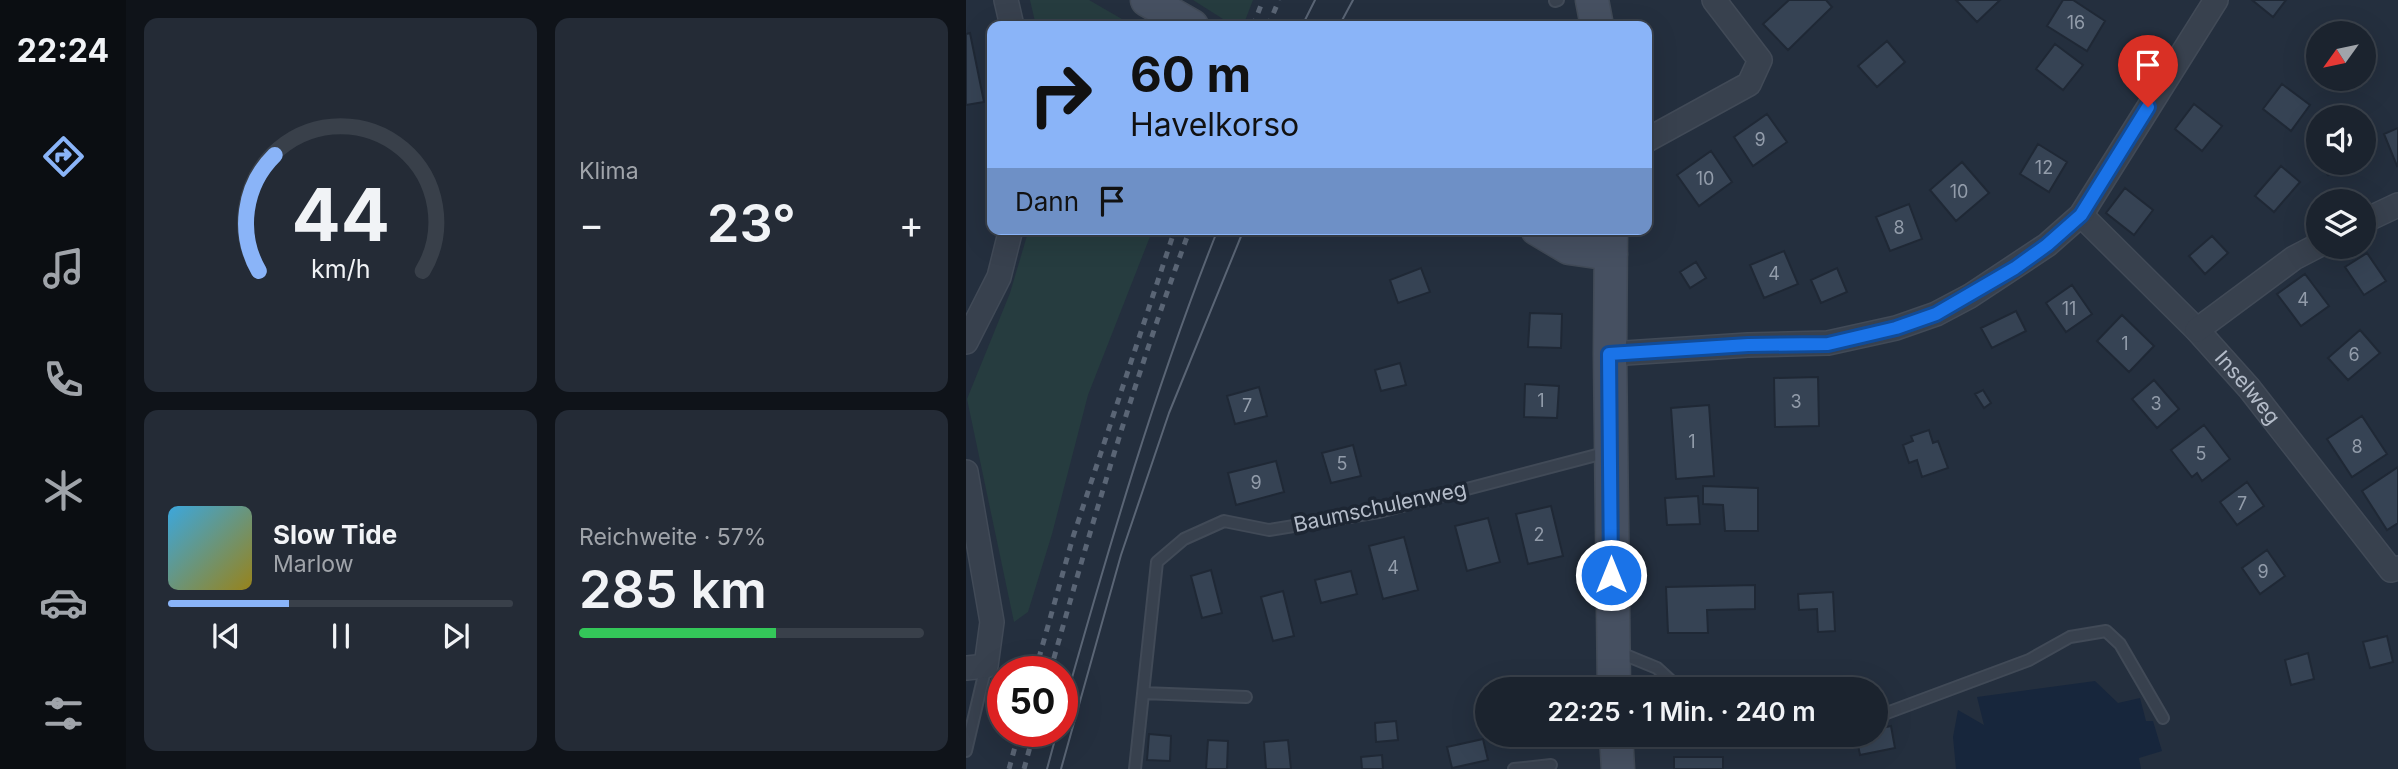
<!DOCTYPE html>
<html lang="de">
<head>
<meta charset="utf-8">
<style>
  body { margin:0; font-family:Inter,sans-serif; background:#242b36; color:#f1f3f6; height:100vh; display:flex; flex-direction:column; font-size:26px; white-space:nowrap }
  * { box-sizing:border-box; margin:0 }
  p { font-size:23px; color:#a0a4aa }
  .icon { flex:none; width:38px; height:38px; fill:none; stroke:currentColor; stroke-width:2; stroke-linecap:round; stroke-linejoin:round }
  .map { position:relative; flex:1; overflow:hidden }
  .panel { display:flex; flex-direction:column; gap:18px; padding:18px; background:#0f1319; width:840px }
  .panel>* { flex:none }
  .guide { position:absolute; left:21px; top:21px; width:665px; height:214px; border-radius:14px; box-shadow:0 7px 28px #0002,0 0 0 2px #39404a; background:#8ab4f8; color:#111; overflow:hidden }
  .needle { width:46px; rotate:237deg }
  .buttons { position:absolute; left:1340px; top:21px; display:grid; gap:14px }
  .buttons a { display:grid; place-items:center; width:70px; height:70px; border-radius:50%; background:#1b232e; box-shadow:0 7px 28px #0002,0 0 0 2px #39404a; font-size:35px }
  .speed { position:absolute; left:21px; top:656px; display:flex; gap:14px; font-size:35px; font-weight:700; text-align:center }
  .speed>* { display:grid; place-content:center; width:91px; height:91px; border-radius:50%; background:#1b232e; box-shadow:0 7px 28px #0002,0 0 0 2px #39404a; line-height:1 }
  .speed .limit { border:10px solid #d22; background:#fff; color:#111 }
  .pin { position:absolute; display:grid; place-items:center; width:60px; height:60px; color:#fff; margin:-72px -30px; border-radius:50% 50% 50% 0; rotate:-45deg; box-shadow:0 0 7px #0007 }
  .pin .icon { rotate:45deg }
  .me { position:absolute; width:77px; margin:-38px; rotate:0deg; stroke-linejoin:round; filter:drop-shadow(0 0 5px #0008) }
  .turn { display:flex; align-items:center; gap:24px; height:147px; padding:0 28px; font-size:32px }
  .turn .icon { width:91px; height:91px; stroke-width:2.5 }
  .turn b { display:block; font-size:49px; line-height:60px }
  .then { display:flex; align-items:center; height:66px; padding:0 28px; background:#0003; gap:14px; font-size:26px }
  .big { font-size:52px; font-weight:600; line-height:1.1 }
  .panel .widget { flex:1; display:flex; flex-direction:column; justify-content:center; gap:10px; min-width:0; padding:0 24px; border-radius:14px; background:#242b36 }
  .panel .dial { align-items:center; gap:0 }
  .dial svg { height:182px; overflow:visible; fill:none; stroke:#39404a; stroke-width:7; stroke-linecap:round; text-anchor:middle }
  .dial text { fill:#f1f3f6; stroke:none }
  .song { display:flex; align-items:center; gap:21px }
  .cover { width:84px; height:84px; border-radius:10px; background:linear-gradient(135deg,hsl(200 70% 55%),hsl(50 70% 35%)) }
  .played { height:7px; border-radius:4px; background:linear-gradient(90deg,#8ab4f8 35%,#39404a 35%) }
  .keys { display:flex; justify-content:space-around; direction:ltr }
  .heat { display:flex; justify-content:space-between; align-items:center; font-size:38px; direction:ltr }
  .charge { height:10px; border-radius:5px; background:linear-gradient(90deg,#34c759 57%,#39404a 0) }
  .panel .tiles { flex:1; display:grid; gap:18px; grid-template-columns:repeat(2,1fr) }
  .trip { position:absolute; left:509px; top:677px; width:413px; height:70px; border-radius:35px; background:#1b232e; box-shadow:0 7px 28px #0002,0 0 0 2px #39404a; font-weight:600; line-height:70px; text-align:center }
  main { display:flex; flex:1; min-height:0 }
  .tab-bar { display:flex; flex-direction:column; width:126px; justify-content:space-around; align-items:center; background:#0b0e12; color:#a0a4aa }
  .tab-bar .icon { width:49px; height:49px }
  .tab-bar .on { color:#8ab4f8 }
  .tab-bar b { font-size:32px; color:#f1f3f6 }
  .map>svg:first-child { display:block }
  .green { fill:#263c3f }
  .water { fill:#17263c }
  .building { fill:#364354; stroke:#1f2835; stroke-width:2 }
  .lines { fill:none; stroke-linecap:round; stroke-linejoin:round }
  .lane-casing { stroke:#414a57; stroke-width:14 }
  .street-casing { stroke:#414a57; stroke-width:26 }
  .secondary-casing { stroke:#414a57; stroke-width:35 }
  .lane { stroke:#38414e; stroke-width:10 }
  .street { stroke:#38414e; stroke-width:23 }
  .secondary { stroke:#465061; stroke-width:32 }
  .tram { stroke:#5a6575; stroke-width:2 }
  .rail { stroke:#5a6575; stroke-width:5; stroke-dasharray:7 7; stroke-linecap:butt }
  .route-casing { stroke:#114b97; stroke-width:18 }
  .route { stroke:#1a73e8; stroke-width:12 }
  .labels { text-anchor:middle; stroke-width:7; stroke-linejoin:round; paint-order:stroke }
  .number-label { font-size:18px; fill:#929caa }
  .street-label { font-size:21px; fill:#b4bcc9; stroke:#1d2633 }
</style>
</head>
<body>
<main>
<nav class="tab-bar">
<b>22:24</b>
<svg class="icon on" aria-label="directions" viewBox="0 0 24 24"><path d="M12 3l9 9-9 9-9-9zM9 14v-3h6M13 9l2 2-2 2"/></svg>
<svg class="icon" aria-label="music" viewBox="0 0 24 24"><path d="M9 18V5l10-2v13"/><circle cx="6" cy="18" r="3"/><circle cx="16" cy="16" r="3"/></svg>
<svg class="icon" aria-label="phone" viewBox="0 0 24 24"><path d="M5 4h4l2 5-3 2q2 4 5 5l2-3 5 2v4C11 20 4 13 5 4z"/></svg>
<svg class="icon" aria-label="climate" viewBox="0 0 24 24"><path d="M12 3v18M4 7l16 10M4 17L20 7"/></svg>
<svg class="icon" aria-label="car" viewBox="0 0 24 24"><path d="M5 17H2v-5l4-1 3-4h7l3 4 3 1v5h-3M9 17h6M6 11h13"/><circle cx="7" cy="17" r="2"/><circle cx="17" cy="17" r="2"/></svg>
<svg class="icon" aria-label="filters" viewBox="0 0 24 24"><path d="M4 7h16M4 17h16"/><circle cx="9" cy="7" r="2"/><circle cx="15" cy="17" r="2"/></svg>
</nav>
<section class="panel">
<div class="tiles">
<div class="widget dial"><svg viewBox="0 0 100 80">
<path d="M14 69A42 42 0 1 1 86 69"/>
<path d="M14 69A42 42 0 0 1 21 18" stroke="#8ab4f8"/>
<text x="50" y="56" font-size="32" font-weight="700">44</text>
<text x="50" y="72" font-size="11">km/h</text>
</svg></div>
<div class="widget"><p>Klima</p>
<div class="heat"><a>−</a><b class="big">23°</b><a>+</a></div>
</div>
<div class="widget">
<div class="song"><i class="cover"></i><div><b>Slow Tide</b><p>Marlow</p></div></div>
<div class="played"></div>
<div class="keys"><svg class="icon" aria-label="previous" viewBox="0 0 24 24"><path d="M18 5L8 12l10 7zM5 5v14"/></svg><svg class="icon" aria-label="pause" viewBox="0 0 24 24"><path d="M8 5v14M16 5v14"/></svg><svg class="icon" aria-label="next" viewBox="0 0 24 24"><path d="M6 5l10 7-10 7zM19 5v14"/></svg></div>
</div>
<div class="widget"><p>Reichweite · 57%</p><b class="big">285 km</b><div class="charge"></div></div>
</div>
</section>
<div class="map">
<svg width="1432" height="769" viewBox="0 0 1432 769">
  <rect width="100%" height="100%" fill="#242f3e"/>
  <path class="green" d="M64 0H123L168 26H70Z
    M227 0H287L277 26H268Z
    M63 229H187L122 395 86 534 62 612 48 622 1 399 44 293Z"/>
  <path class="water" d="M1129 681 1152 703 1174 698 1180 721H1187L1196 751 1173 758 1175 769H990L987 737 992 710 1018 725 1011 697Z"/>
  <path class="building" d="M823 0H860L866 7 822 50 797 24Z
    M990 0H1034L1011 22Z
    M1097 0H1107L1139 21 1121 51 1081 26Z
    M1286 0H1320L1307 17Z
    M4 33 18 102 0 105V34Z
    M921 41 939 62 911 87 892 66Z
    M1089 44 1117 65 1097 90 1070 69Z
    M1316 84 1344 105 1325 131 1297 109Z
    M1228 104 1256 126 1236 151 1209 129Z
    M801 114 821 142 787 166 768 137Z
    M1432 128V165L1431 166 1418 134Z
    M1353 136V162L1341 145Z
    M1072 144 1101 162 1083 192 1054 174Z
    M745 151 766 182 733 206 711 175Z
    M996 162 1023 193 990 221 964 190Z
    M1353 163H1379L1362 175Z
    M1315 166 1334 182 1308 212 1289 196Z
    M1159 188 1187 210 1168 235 1140 213Z
    M943 204 956 239 924 251 910 217Z
    M1246 236 1262 253 1239 274 1223 256Z
    M818 251 832 284 798 298 784 265Z
    M1401 253 1420 281 1398 295 1379 267Z
    M730 262 740 278 724 288 714 272Z
    M455 268 464 292 432 303 424 280Z
    M871 268 881 292 855 303 845 280Z
    M1339 274 1363 306 1335 326 1311 294Z
    M1106 285 1126 314 1100 332 1080 303Z
    M1050 311 1060 331 1026 348 1015 328Z
    M564 313 596 314 595 348 562 347Z
    M1156 315 1188 346 1163 372 1131 341Z
    M1394 330 1414 353 1382 380 1362 358Z
    M434 363 440 385 415 391 409 370Z
    M852 377 853 426 809 427 808 378Z
    M1188 380 1213 409 1191 428 1166 399Z
    M559 384 593 386 591 418 558 417Z
    M293 387 301 416 269 424 261 396Z
    M1017 390 1025 403 1018 408 1009 394Z
    M743 405 748 476 710 479 705 408Z
    M1396 416 1421 454 1386 477 1361 439Z
    M1238 425 1264 459 1236 481 1231 473 1226 477 1205 450Z
    M963 430 967 443 972 441 982 468 956 477 951 460 943 463 937 445 947 441 945 436Z
    M387 445 395 476 365 483 356 453Z
    M310 461 318 492 270 505 262 473Z
    M1432 467V523L1421 530 1396 491Z
    M1281 482 1298 506 1271 525 1254 502Z
    M737 486 792 488V531H759L757 505 737 504Z
    M732 496 734 524 701 525 699 498Z
    M585 506 597 556 562 564 550 514Z
    M522 518 534 562 501 571 489 526Z
    M438 537 452 590 417 599 403 546Z
    M1301 550 1319 576 1294 594 1276 568Z
    M245 570 256 613 236 618 225 576Z
    M385 571 391 594 355 603 349 580Z
    M789 585V609L741 610 742 633H702L700 587Z
    M317 591 328 636 307 641 295 597Z
    M867 592 869 631 852 632 851 609 833 610 832 594Z
    M1421 636 1427 662 1404 668 1397 642Z
    M1342 653 1348 679 1325 685 1319 660Z
    M430 721 432 740 410 742 409 723Z
    M925 726 929 748 894 755 890 735H910V729Z
    M183 734 205 736 204 761 181 760Z
    M517 739 522 760 486 768 481 747Z
    M242 740 262 741 261 769H240Z
    M322 740 325 769H300L298 742Z
    M416 755 417 769H396L395 757Z
    M708 757H757V769H708Z"/>
  <g class="lines">
    <g class="lane-casing">
      <path id="lane" d="M589 1 592 0
        M652 652 691 668 715 690
        M177 693 280 697
        M910 717 1063 660 1104 637 1140 631 1154 644 1197 718
        M766 735C788 747 832 737 858 735
        M0 751 20 666
        M169 769 191 562 218 539 258 521 303 530 413 512 642 452
        M548 769 585 765"/>
    </g>
    <g class="street-casing">
      <g id="street">
        <path d="M40 0 46 26"/>
        <path d="M681 140 783 84 794 60 748 0"/>
        <path id="s1" d="M1115 215 1231 330 1283 388 1425 570 1432 568"/>
        <path d="M1398 221 1432 205"/>
        <path d="M1231 330 1328 258 1353 245"/>
        <path d="M0 342 33 277 45 229"/>
        <path d="M644 354 782 345 862 343 930 328 970 314 1004 296 1081 245 1115 215 1250 0"/>
        <path d="M0 472 26 622 20 666 0 668"/>
      </g>
    </g>
    <g class="secondary-casing">
      <path id="secondary" d="M181 0 226 26
        M626 0 631 26
        M571 229 603 248 645 254
        M645 229 644 354 648 690
        M650 735 652 769"/>
    </g>
    <use href="#lane" class="lane"/>
    <use href="#street" class="street"/>
    <use href="#secondary" class="secondary"/>
    <path class="tram" d="M336 26 349 0
      M373 26 387 0
      M96 713C142 550 189 387 252 229
      M81 769 91 732
      M95 769 155 555 203 413 278 229"/>
    <path class="rail" d="M287 26 297 0
      M302 26 313 0
      M69 672 107 537 209 229
      M84 672C126 523 170 374 224 229
      M43 769 53 732
      M58 769 68 732"/>
  </g>
  <g class="lines">
    <g class="route-casing">
      <path id="route" d="M645 575 643 354 782 345 862 344 930 328 970 314 1049 268 1081 245 1115 215 1182 107"/>
    </g>
    <use href="#route" class="route"/>
  </g>
  <g class="labels">
    <g class="number-label">
      <text x="1110" y="29">16</text>
      <text x="794" y="146">9</text>
      <text x="1078" y="174">12</text>
      <text x="739" y="185">10</text>
      <text x="993" y="198">10</text>
      <text x="933" y="234">8</text>
      <text x="808" y="280">4</text>
      <text x="1337" y="306">4</text>
      <text x="1103" y="315">11</text>
      <text x="1159" y="350">1</text>
      <text x="1388" y="361">6</text>
      <text x="575" y="407">1</text>
      <text x="830" y="408">3</text>
      <text x="1190" y="410">3</text>
      <text x="281" y="412">7</text>
      <text x="726" y="448">1</text>
      <text x="1391" y="453">8</text>
      <text x="1235" y="460">5</text>
      <text x="376" y="470">5</text>
      <text x="290" y="489">9</text>
      <text x="1276" y="510">7</text>
      <text x="573" y="541">2</text>
      <text x="427" y="574">4</text>
      <text x="1297" y="578">9</text>
    </g>
    <g class="street-label">
      <text dy="7" stroke="none"><textPath href="#s1" startOffset="240">Inselweg</textPath></text>
      <text transform="translate(414 507) rotate(-12)" y="7">Baumschulenweg</text>
    </g>
  </g>
</svg>
<div class="buttons">
<a><svg class="needle" viewBox="-14 -14 28 28"><path d="M0-13l5 13h-10z" fill="#e53935"/><path d="M0 13l5-13h-10z" fill="#a0a4aa"/></svg></a>
<a><svg class="icon" aria-label="sound" viewBox="0 0 24 24"><path d="M4 9h4l5-4v14l-5-4H4zM17 9q2 3 0 6"/></svg></a>
<a><svg class="icon" aria-label="layers" viewBox="0 0 24 24"><path d="M12 4l9 5-9 5-9-5zM3 14l9 5 9-5"/></svg></a>
</div>
<div class="speed"><div class="limit">50</div></div>
<div class="pin" style="left:1182px;top:107px;background:#d93025"><svg class="icon" aria-label="arrive" viewBox="0 0 24 24"><path d="M6 21V4h12l-3 4 3 4H6"/></svg></div>
<svg class="me" style="left:645px;top:575px" viewBox="-20 -20 40 40"><circle r="17" fill="#1a73e8" stroke="#fff" stroke-width="3"/><path d="M0-11L8 9 0 5-8 9z" fill="#fff"/></svg>
<div class="trip">22:25 · 1 Min. · 240 m</div>
<div class="guide">
<div class="turn"><svg class="icon" aria-label="right" viewBox="0 0 24 24"><path d="M7 20v-9h11M14 6l5 5-5 5"/></svg><div><b>60 m</b>Havelkorso</div></div>
<div class="then">Dann<svg class="icon" aria-label="arrive" viewBox="0 0 24 24"><path d="M6 21V4h12l-3 4 3 4H6"/></svg></div>
</div>
</div>
</main>
</body>
</html>
